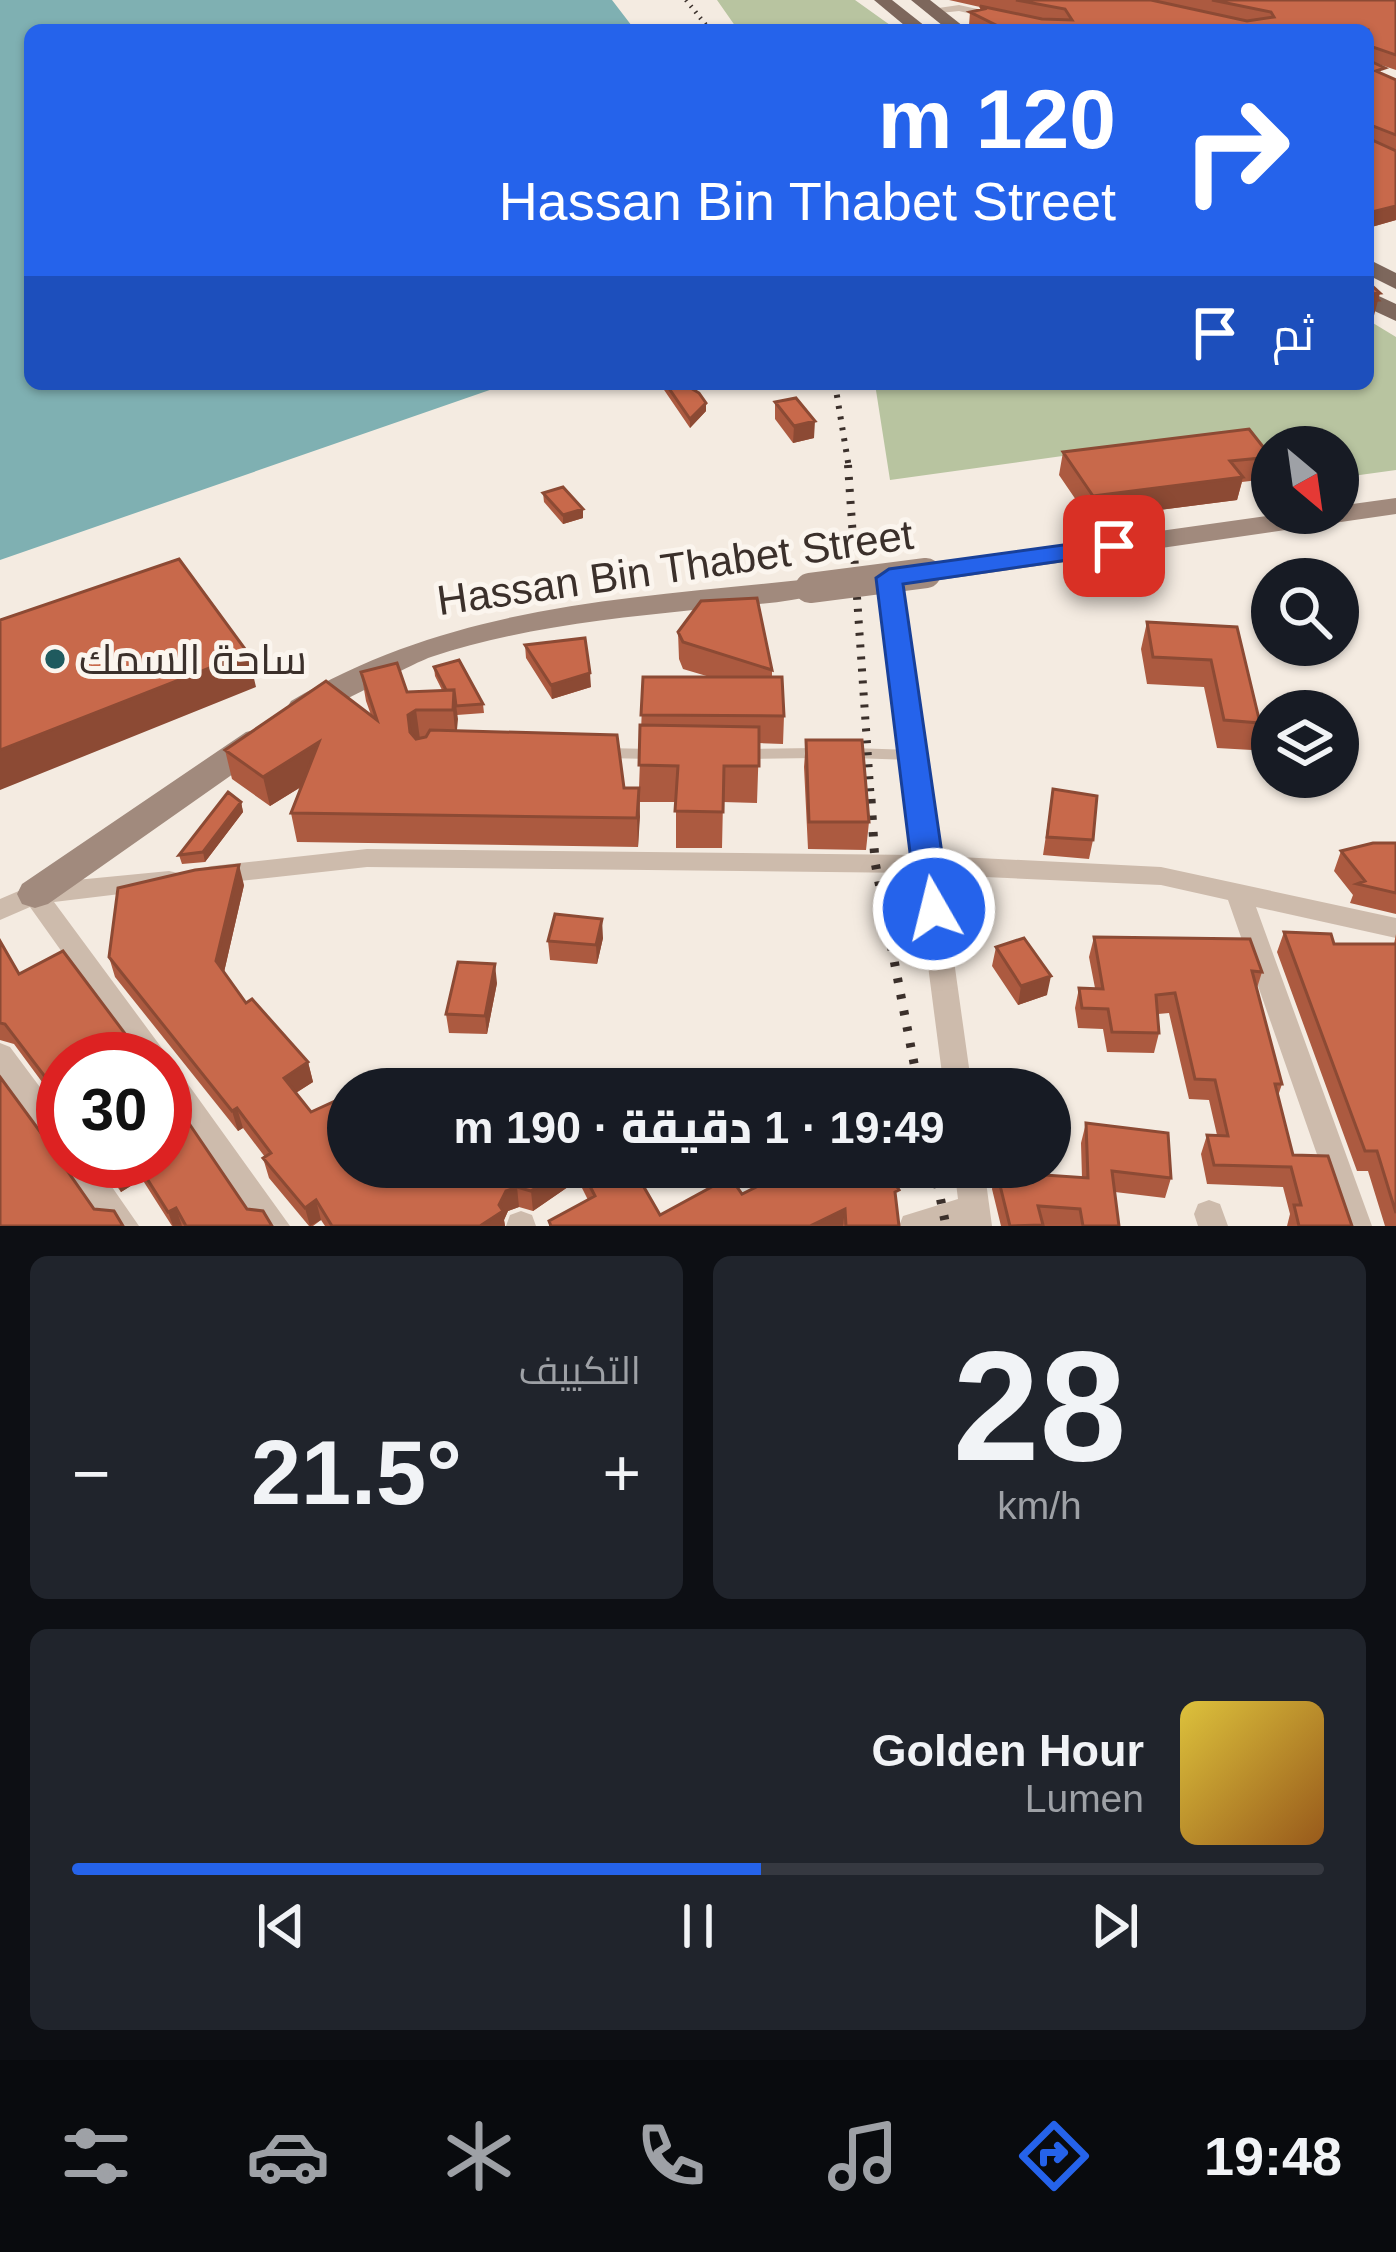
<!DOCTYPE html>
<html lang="ar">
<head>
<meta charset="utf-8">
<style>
  body { margin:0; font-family:Helvetica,Cairo,sans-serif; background:#20242c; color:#f1f3f6; direction:rtl; height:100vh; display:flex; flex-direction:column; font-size:45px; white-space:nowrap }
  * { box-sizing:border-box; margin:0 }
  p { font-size:39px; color:#9ea1a6 }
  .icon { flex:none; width:66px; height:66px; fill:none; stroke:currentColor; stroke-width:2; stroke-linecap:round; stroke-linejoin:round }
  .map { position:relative; height:1226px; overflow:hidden; direction:ltr }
  .panel { display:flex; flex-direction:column; gap:30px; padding:30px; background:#0d0f14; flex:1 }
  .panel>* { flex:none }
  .guide { position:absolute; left:24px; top:24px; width:1350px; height:366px; border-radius:18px; box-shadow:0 3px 9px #0004; direction:rtl; background:#2563eb; color:#fff; overflow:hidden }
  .needle { width:78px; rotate:151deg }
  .buttons { position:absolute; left:1251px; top:426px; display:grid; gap:24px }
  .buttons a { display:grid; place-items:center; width:108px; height:108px; border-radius:50%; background:#171b24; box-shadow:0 3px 9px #0004; font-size:60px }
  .speed { position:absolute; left:36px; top:1032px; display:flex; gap:24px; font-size:60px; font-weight:700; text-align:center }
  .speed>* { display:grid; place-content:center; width:156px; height:156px; border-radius:50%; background:#171b24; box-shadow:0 3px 9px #0004; line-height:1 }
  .speed .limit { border:18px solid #d22; background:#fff; color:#111 }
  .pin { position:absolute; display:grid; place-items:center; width:102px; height:102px; color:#fff; margin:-51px; border-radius:24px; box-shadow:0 6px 18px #0006 }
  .me { position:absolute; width:132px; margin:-66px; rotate:352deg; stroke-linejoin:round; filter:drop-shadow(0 0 9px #0008) }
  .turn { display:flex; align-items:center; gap:42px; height:252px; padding:0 60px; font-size:54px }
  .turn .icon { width:156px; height:156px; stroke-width:2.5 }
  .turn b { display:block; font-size:84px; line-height:102px }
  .then { display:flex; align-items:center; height:114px; padding:0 60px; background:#0003; gap:24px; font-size:45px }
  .big { font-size:90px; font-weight:800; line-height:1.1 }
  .panel .widget { flex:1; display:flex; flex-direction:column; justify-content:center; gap:18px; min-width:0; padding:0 42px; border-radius:18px; background:#20242c }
  .panel .dial { align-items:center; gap:0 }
  .dial b { font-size:156px; line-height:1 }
  .song { display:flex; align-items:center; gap:36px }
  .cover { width:144px; height:144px; border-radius:18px; background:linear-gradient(135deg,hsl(50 70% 55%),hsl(30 70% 35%)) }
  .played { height:12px; border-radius:6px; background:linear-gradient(90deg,#2563eb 55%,#363941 55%) }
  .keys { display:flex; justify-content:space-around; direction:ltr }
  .heat { display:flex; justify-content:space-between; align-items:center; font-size:66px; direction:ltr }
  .panel .tiles { flex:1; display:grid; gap:30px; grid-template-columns:1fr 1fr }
  .widget:last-child { grid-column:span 2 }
  .trip { position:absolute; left:327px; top:1068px; width:744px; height:120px; border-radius:60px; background:#171b24; box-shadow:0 3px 9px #0004; font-weight:800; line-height:120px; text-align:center; direction:rtl }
  .tabs { display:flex; height:192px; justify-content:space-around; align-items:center; background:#090b0e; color:#9ea1a6 }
  .tabs .icon { width:84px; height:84px }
  .tabs .on { color:#2563eb }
  .tabs b { font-size:54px; color:#f1f3f6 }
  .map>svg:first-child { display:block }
  .green { fill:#b8c4a0 }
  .water { fill:#7fb0b2 }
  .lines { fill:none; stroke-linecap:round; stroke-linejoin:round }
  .lane { stroke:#cdbbac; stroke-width:10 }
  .street { fill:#cdbbac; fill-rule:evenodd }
  .secondary { fill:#a18a7d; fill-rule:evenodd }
  .primary { fill:#7d675c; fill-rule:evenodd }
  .rail-far3 { stroke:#3b302b; stroke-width:4.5; stroke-dasharray:1.5 6; stroke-linecap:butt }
  .rail-far2 { stroke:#3b302b; stroke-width:6; stroke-dasharray:3 8; stroke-linecap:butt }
  .rail-far1 { stroke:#3b302b; stroke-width:8; stroke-dasharray:3 9; stroke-linecap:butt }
  .rail { stroke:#3b302b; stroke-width:9; stroke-dasharray:4.5 12; stroke-linecap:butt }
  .secondary-bridge { stroke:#a18a7d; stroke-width:30 }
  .wall { fill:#ac5a40 }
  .shaded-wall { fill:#8c4a34 }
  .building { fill:#c8694b; stroke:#8c4a34; stroke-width:3 }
  .route { fill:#2563eb; stroke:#184099; stroke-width:3 }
  .poi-dot { fill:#1f5a5e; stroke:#fbf5ee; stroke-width:4.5 }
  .labels { text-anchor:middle; stroke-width:10; stroke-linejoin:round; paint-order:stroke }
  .street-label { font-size:42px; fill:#3b302b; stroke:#fbf5ee }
  .poi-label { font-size:42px; fill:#3b302b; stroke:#fbf5ee; text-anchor:start }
</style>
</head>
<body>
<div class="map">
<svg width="1396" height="1226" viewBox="0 0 1396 1226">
  <rect width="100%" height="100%" fill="#f4ebe1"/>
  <path class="green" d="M717 0H855L897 30H738Z
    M1368 320 1396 337V470L1338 478V447H1272V484L1234 432 890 480 875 384H1368Z"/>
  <path class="water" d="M0 0H612L635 30H30V384H507L0 560Z"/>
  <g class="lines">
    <path class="lane" d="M605 753 652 754
      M851 753 913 755
      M749 754 814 753"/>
    <path class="street" d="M959 5 1000 14 1002 16 996 20 959 11 931 14 925 10Z
      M889 572 899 578 939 856 1161 867 1396 918V938L1256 907 1372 1226H1342L1228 900 1161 885 942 875 972 1089H944L916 873 367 867 212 884 203 882 199 875 203 868 212 866 367 849 914 855 879 578Z
      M169 871 178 873 182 880 178 887 54 902 164 1051 166 1063 175 1066 290 1226H257L165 1096V1059H138L30 907 0 920V899L35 884Z
      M0 1043 10 1047 63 1118V1154L53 1150 0 1077Z
      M63 1159 94 1161 139 1226H106L67 1170Z
      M954 1167H984L992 1226H899L903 1216 958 1199Z
      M1209 1200 1220 1204 1228 1226H1198L1194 1214 1198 1204Z
      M521 1211 532 1215 536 1226H506L510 1215Z"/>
    <path class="secondary" d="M1396 498V514L926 582 911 573 926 564 1288 513H1338V506Z
      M810 579 825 588 820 594C780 605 735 605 693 610 605 619 515 629 431 657 400 668 313 723 291 717L286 709 291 701C456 604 624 599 810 579Z
      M258 729 270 732 274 740 270 748 48 904 35 908 22 904 17 894 22 884 246 732Z"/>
    <path class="primary" d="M874 0H892L930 30H910Z
      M911 0H930L968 30H948Z
      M1368 259 1396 273V289L1368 275Z
      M1368 291 1396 304V321L1368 308Z"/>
    <path class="rail-far3" d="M686 0 710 30"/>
    <path class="rail-far2" d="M835 384 849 468"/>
    <path class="rail-far1" d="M848 465 871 802"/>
    <path class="rail" d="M871 799 875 862 919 1089
      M934 1167 946 1226"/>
    <path class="secondary-bridge" d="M810 588 926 573"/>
  </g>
  <path class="wall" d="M949 0H1396V70L1372 62 1383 74 1396 80V220L1368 228V30H979L969 25 970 12 980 10V7Z
    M660 384H684L706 411 690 428Z
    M775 402 814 438 793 443 775 419Z
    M1063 452 1271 457 1266 479 1242 482 1237 500 1089 519 1059 475Z
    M543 493 583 509V518L563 524 544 502Z
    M1147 622 1237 627 1260 723 1252 750 1217 748 1204 687 1147 684 1141 649Z
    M678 632 772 670V677L784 716 783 744 759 743 757 803 723 802 722 848H676V802H640L638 847 297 842 291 813 301 787 270 806 232 779 225 750 371 715 366 701 361 672 407 692 442 690 435 676 434 667 483 704 484 713 457 715V730L624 788H639L643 677H710L683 669 679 659Z
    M525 645 591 687 552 699 526 658Z
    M806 740 869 822 866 850 808 849 804 767Z
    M1053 789 1093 840 1089 859 1043 855Z
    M241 802 243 812 205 862 182 864 179 855Z
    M1396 843V914L1350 903 1353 895 1334 871 1341 851Z
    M244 885 224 972 246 1003 308 1062 313 1082 296 1093 348 1167H647L642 1183 660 1215 742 1194 804 1173 897 1207 899 1226H549V1221L588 1200 578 1180 533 1211 519 1207 508 1211 504 1220 505 1226H325L321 1220 313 1226H309L269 1178 263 1158 265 1157 243 1128 238 1131 115 977 109 957Z
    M1284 932 1334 944H1394L1396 934V1226H1385L1368 1171H1357L1277 952Z
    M1094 937 1262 972 1257 988 1282 1084 1278 1096 1293 1155 1352 1226H1287L1290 1214 1283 1187 1207 1184 1201 1154 1207 1135H1217L1209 1100 1189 1099 1169 1013 1158 1014 1159 1033 1154 1053 1107 1052 1103 1029 1078 1028 1075 1008 1079 988H1095L1089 957Z
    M603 938 597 964 550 960 548 941Z
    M0 941 63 1059V1145L59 1135V1105L14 1044 0 1040Z
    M996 947 1047 995 1018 1005 992 966Z
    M497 983 487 1034 449 1033 446 1014Z
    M1086 1123 1171 1178 1165 1198 1115 1192 1119 1226H1001L992 1189 996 1169 1082 1178 1081 1143Z
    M99 1161H165L247 1209 272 1226H172L142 1179 121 1192Z"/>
  <path class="shaded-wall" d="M1396 206V220L1368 228V213Z
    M1380 293 1372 323 1368 324V301L1371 294Z
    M706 403V411L690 428V419Z
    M815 421 814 438 793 443 794 426Z
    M1243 477 1237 500 1089 519 1093 496Z
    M583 509V518L563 524V515Z
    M248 653 256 687 0 790V750Z
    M590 673 591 687 552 699 551 685Z
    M454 690 458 719 456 740 453 710Z
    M416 710 420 739 413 744 408 715Z
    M319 742 325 772 270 806 263 777Z
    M639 788 640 817 638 847 637 818Z
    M241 802 243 812 205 862 203 852Z
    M239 865 244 885 222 981 216 961Z
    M602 919 603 938 597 964 596 945Z
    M495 964 497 983 487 1034 485 1016Z
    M1051 976 1047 995 1018 1005 1021 986Z
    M308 1062 313 1082 289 1097 284 1078Z
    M237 1108 243 1128 238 1131 232 1111Z
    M132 1161H136L142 1179 121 1192 113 1172Z
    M567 1167H577L578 1180 533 1211 531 1191Z
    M640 1167H647L637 1194V1175Z
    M517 1187 519 1207 508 1211 504 1220 505 1226H480L499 1205 506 1191Z
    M316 1200 321 1220 310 1226 305 1208Z
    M176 1208 182 1226H173L168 1212Z
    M845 1209 843 1226H810Z"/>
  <path class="building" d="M1016 0H1151L1247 21 1274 17 1271 12 1212 0H1396V55L1373 47 1368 57V30H1006L970 12 984 9 980 6 1042 19 1072 20 1065 9Z
    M1368 60 1385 68 1376 71 1396 80V135L1368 124 1370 139 1396 151V206L1368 213Z
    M1368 282 1380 293 1371 294 1378 300 1368 301Z
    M666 384H684L699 393 706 403 690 419Z
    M796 398 815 421 794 426 775 402Z
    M1249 429 1271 457 1230 461 1243 477 1093 496 1063 452Z
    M563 487 583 509 563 515 543 493Z
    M179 559 248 653 0 750V620Z
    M757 598 772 670 683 642 678 632 701 601Z
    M1147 622 1237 627 1260 723 1224 720 1211 660 1153 657Z
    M585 638 590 673 551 685 525 645Z
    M459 660 483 704 456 706 454 690H446L434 667Z
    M397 663 407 692 454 690 453 710H416L408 715 410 732 416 739 426 737 430 730 617 735 624 788H639L637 818 291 813 319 742 263 777 225 750 326 681 377 720 361 672Z
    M643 677H782L784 716 641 715Z
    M640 725 759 727V766H724L723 812 675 811 678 766 639 765Z
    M806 740H862L869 822H809Z
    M1053 789 1097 796 1093 840 1047 837Z
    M228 792 241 802 203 852 179 855Z
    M1373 843H1396V893L1357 884 1365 881 1341 851Z
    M239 865 216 961 246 1003 252 999 308 1062 284 1078 311 1112 344 1097 348 1105V1167H567L531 1191 517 1187 506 1191 499 1205 503 1211 480 1226H332L316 1200 305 1208 263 1158 271 1153 237 1108 232 1111 109 957 118 888 195 870Z
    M555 914 602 919 596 945 548 941Z
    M1284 932 1331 934 1334 944H1396V1213L1377 1151H1365Z
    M1094 937 1250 939 1262 972 1252 971 1282 1084H1275L1293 1155 1328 1156 1352 1226H1299L1294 1205H1301L1291 1167 1214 1165 1207 1135 1228 1136 1215 1080 1195 1079 1175 993 1156 995 1159 1033 1112 1032 1108 1009 1082 1008 1079 988 1103 989Z
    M1024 938 1051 976 1021 986 996 947Z
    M0 941 19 974 63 951 144 1059H63V1135H59V1095L5 1024 0 1023Z
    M458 962 495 964 485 1016 446 1014Z
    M0 1077 41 1133 51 1137 55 1153 94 1209 114 1211 123 1226H0Z
    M165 1088 247 1209 263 1211 272 1226H186L176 1208 168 1212 136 1161H165Z
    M1086 1123 1168 1133 1171 1178 1112 1171 1119 1226H1083L1080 1209 1038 1206 1043 1225 1010 1226 996 1169 1028 1167 1030 1174 1088 1178Z
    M105 1161H132L113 1172Z
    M580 1167H640L637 1175 660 1215 730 1177 742 1194 797 1167H800L804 1173 818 1167H885L899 1190 895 1192 899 1226H846L845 1209 810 1226H551L549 1221 595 1196Z"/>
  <path class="route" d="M1114 538 1123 540 1127 546 1123 552 903 584 950 909 945 918 934 922 922 918 917 909 876 578 889 569Z"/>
  <circle class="poi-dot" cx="55" cy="659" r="12"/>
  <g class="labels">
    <g class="street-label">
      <text transform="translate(675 567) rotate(-8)" y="15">Hassan Bin Thabet Street</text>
    </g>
    <g class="poi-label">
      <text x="79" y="674">ساحة السمك</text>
    </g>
  </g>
</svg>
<div class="buttons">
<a><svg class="needle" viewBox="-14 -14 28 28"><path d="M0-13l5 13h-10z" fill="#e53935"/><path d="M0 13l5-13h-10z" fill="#9ea1a6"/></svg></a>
<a><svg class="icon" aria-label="search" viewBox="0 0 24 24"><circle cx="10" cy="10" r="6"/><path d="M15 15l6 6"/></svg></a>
<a><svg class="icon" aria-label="layers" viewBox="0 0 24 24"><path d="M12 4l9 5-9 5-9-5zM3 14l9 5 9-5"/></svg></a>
</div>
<div class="speed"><div class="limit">30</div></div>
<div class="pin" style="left:1114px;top:546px;background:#d93025"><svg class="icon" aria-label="arrive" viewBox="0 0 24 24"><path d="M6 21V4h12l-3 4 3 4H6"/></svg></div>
<svg class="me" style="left:934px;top:909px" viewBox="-20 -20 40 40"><circle r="17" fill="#2563eb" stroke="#fff" stroke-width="3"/><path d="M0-11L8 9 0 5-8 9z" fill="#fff"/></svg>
<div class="trip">19:49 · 1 دقيقة · 190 m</div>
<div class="guide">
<div class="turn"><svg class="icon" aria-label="right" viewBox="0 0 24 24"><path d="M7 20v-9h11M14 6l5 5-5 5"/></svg><div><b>120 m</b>Hassan Bin Thabet Street</div></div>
<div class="then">ثم<svg class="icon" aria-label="arrive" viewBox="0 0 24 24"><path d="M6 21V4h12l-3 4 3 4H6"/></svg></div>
</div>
</div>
<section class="panel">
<div class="tiles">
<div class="widget dial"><b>28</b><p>km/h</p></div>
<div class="widget"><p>التكييف</p>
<div class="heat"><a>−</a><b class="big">21.5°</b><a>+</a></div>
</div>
<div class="widget">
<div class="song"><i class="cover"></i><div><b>Golden Hour</b><p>Lumen</p></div></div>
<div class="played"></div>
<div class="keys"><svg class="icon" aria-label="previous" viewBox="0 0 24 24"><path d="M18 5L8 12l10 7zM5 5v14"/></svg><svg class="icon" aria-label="pause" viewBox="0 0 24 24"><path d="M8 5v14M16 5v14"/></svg><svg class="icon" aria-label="next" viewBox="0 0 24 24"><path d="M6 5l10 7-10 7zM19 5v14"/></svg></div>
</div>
</div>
</section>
<nav class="tabs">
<b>19:48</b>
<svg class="icon on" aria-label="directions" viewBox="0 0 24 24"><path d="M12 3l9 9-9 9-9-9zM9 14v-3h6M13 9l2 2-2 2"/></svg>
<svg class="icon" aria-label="music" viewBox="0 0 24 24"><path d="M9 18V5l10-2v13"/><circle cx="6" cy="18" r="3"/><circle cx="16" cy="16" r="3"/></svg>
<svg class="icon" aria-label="phone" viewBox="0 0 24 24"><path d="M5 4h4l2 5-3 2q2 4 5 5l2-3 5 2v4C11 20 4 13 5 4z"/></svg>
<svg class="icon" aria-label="climate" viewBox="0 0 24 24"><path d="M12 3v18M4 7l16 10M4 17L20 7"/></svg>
<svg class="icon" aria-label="car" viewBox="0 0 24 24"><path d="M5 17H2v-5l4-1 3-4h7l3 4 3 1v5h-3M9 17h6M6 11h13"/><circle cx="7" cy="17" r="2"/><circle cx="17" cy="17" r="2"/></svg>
<svg class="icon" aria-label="filters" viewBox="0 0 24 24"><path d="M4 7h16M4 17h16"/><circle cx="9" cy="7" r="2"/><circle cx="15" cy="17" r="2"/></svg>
</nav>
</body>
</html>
